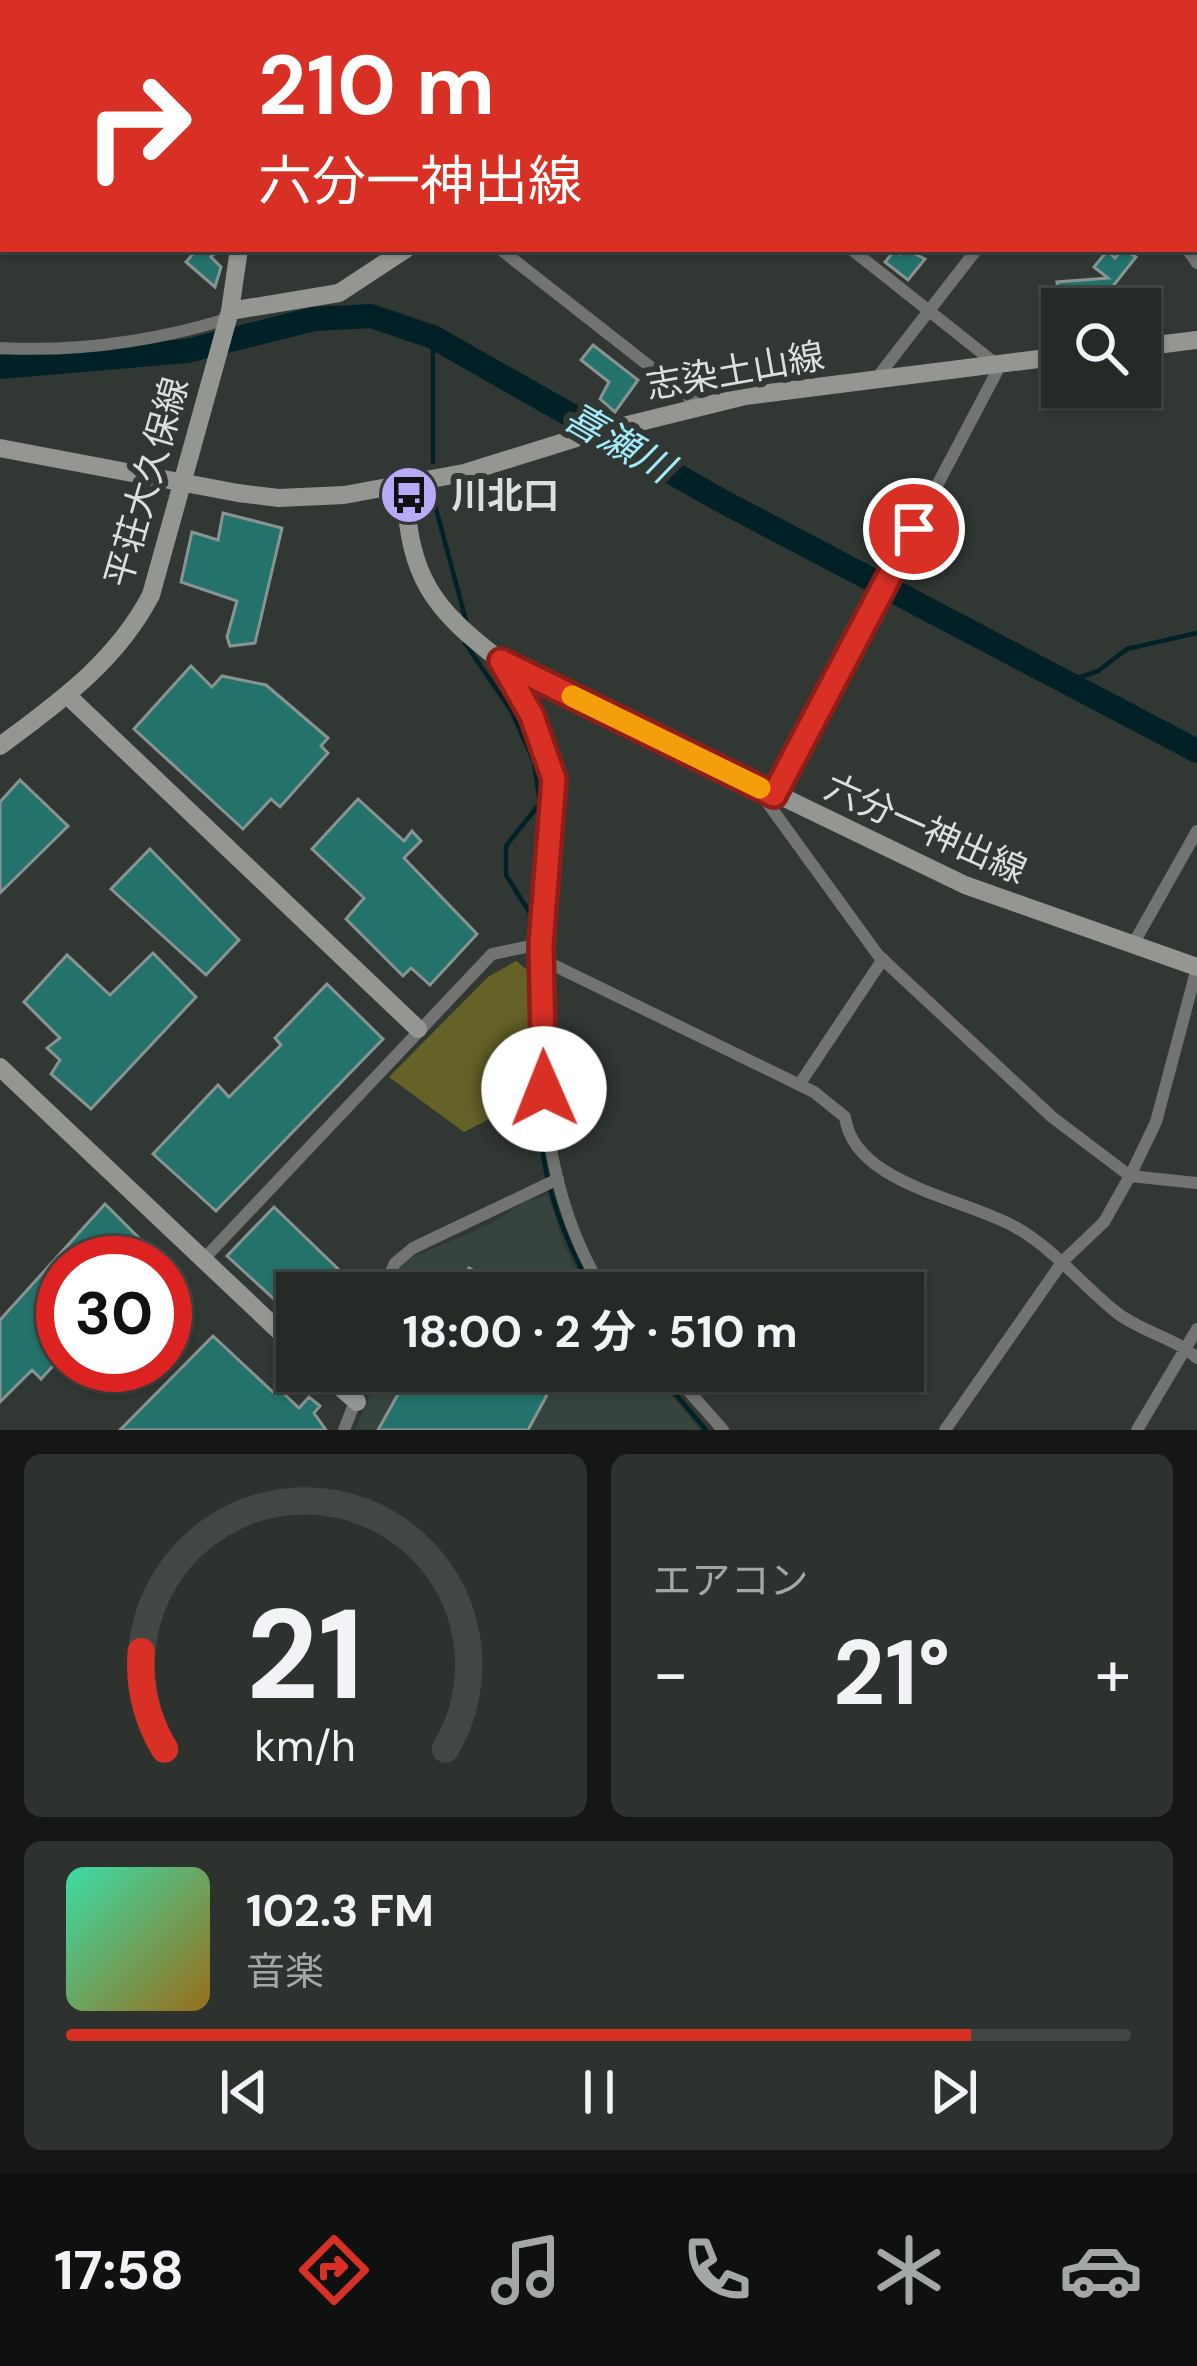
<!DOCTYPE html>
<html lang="ja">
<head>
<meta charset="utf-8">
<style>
  body { margin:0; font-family:"DM Sans","Noto Sans JP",sans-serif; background:#2d322f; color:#f1f3f6; height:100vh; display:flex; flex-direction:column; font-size:45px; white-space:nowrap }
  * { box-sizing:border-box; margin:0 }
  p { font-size:39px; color:#a3a7a7 }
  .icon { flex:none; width:66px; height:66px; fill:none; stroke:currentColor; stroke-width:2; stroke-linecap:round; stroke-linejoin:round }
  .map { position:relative; height:1430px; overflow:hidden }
  .drawer { display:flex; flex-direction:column; gap:24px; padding:24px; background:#141715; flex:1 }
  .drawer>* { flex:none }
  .guide { position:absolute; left:0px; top:0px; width:1197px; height:252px; box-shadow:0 3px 9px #0004,0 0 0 3px #424644; background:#d93025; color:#fff; overflow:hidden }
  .buttons { position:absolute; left:1041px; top:288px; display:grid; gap:24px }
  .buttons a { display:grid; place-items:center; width:120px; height:120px; border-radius:0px; background:#252a27; box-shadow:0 3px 9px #0004,0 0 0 3px #424644; font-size:60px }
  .speed { position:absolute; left:36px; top:1236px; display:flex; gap:24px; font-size:60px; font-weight:700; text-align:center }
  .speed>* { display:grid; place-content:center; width:156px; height:156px; border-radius:50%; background:#252a27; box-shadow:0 3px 9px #0004,0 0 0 3px #424644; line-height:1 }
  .speed .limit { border:18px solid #d22; background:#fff; color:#111 }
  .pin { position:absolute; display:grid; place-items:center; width:102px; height:102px; color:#fff; margin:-51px; border:6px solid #fff; border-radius:50%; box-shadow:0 3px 12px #0007 }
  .me { position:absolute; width:132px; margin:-66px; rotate:359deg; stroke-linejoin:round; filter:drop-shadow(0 0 9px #0008) }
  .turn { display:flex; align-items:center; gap:42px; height:252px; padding:0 60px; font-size:54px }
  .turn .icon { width:156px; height:156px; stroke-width:2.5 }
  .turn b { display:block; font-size:84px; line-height:102px }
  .big { font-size:90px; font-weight:700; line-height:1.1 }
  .drawer .card { flex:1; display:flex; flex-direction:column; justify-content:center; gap:18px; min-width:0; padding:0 42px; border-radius:18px; background:#2d322f }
  .drawer .dial { align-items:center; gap:0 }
  .dial svg { height:312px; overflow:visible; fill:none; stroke:#424644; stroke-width:7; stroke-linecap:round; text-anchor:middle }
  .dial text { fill:#f1f3f6; stroke:none }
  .song { display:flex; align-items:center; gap:36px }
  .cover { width:144px; height:144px; border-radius:18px; background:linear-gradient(135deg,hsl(160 70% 55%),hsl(40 70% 35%)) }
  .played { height:12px; border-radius:6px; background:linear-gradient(90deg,#d93025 85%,#424644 85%) }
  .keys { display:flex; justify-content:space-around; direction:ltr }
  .heat { display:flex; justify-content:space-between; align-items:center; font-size:66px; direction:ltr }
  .drawer .tiles { flex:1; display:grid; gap:24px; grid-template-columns:1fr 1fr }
  .card:last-child { grid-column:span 2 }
  .trip { position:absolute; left:276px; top:1272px; width:648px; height:120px; border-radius:0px; background:#252a27; box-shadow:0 3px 9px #0004,0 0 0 3px #424644; font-weight:700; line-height:120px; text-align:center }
  .tabs { display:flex; height:192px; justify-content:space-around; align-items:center; background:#0f1110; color:#a3a7a7 }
  .tabs .icon { width:84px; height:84px }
  .tabs .selected { color:#d93025 }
  .tabs b { font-size:54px; color:#f1f3f6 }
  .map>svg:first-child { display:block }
  .built { fill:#37443d }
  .green { fill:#656228 }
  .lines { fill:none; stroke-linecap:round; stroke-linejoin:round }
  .stream { stroke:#022127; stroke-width:4.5 }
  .river { stroke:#022127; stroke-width:24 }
  .building { fill:#23726b; stroke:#899391; stroke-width:3 }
  .street { stroke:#727471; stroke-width:12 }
  .secondary { stroke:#939691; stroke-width:18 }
  .route-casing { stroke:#8d1f18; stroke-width:30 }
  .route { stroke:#d93025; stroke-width:21 }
  .slow { stroke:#f59e0b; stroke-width:21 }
  .labels { text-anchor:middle; stroke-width:12; stroke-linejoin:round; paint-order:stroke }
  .street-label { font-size:36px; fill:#dbdfdd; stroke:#313834 }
  .poi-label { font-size:36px; font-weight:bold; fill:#dbdfdd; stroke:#313834; text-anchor:start }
  .water-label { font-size:39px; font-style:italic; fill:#a2ebfb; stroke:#313834 }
</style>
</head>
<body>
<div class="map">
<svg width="1197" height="1430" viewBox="0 0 1197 1430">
  <rect width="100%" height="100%" fill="#313834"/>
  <path class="built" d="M548 1195 565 1249 590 1293H390L402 1262 493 1223 526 1201Z
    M374 1371H652L700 1430H355L370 1395Z"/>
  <path class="green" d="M516 961 530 972 532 1097 464 1132 389 1077 488 977Z"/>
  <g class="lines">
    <path class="stream" d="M0 137 1 138
      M433 337V462
      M432 494 467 624
      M465 643 512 712 534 762 540 803 506 846V875L533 918 534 987
      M1069 681 1098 671 1127 649 1197 633
      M536 1076C538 1161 552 1218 594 1293
      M656 1371 706 1430"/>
    <path class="river" d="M0 367 187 351 314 319 371 316 433 337 720 500 1197 751"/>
  </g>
  <path class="building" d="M197 249H219L211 257 221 267 215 287 186 262Z
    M905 249 925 259 908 280 885 262 895 250 900 254Z
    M1123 249 1136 257 1106 295 1080 297 1082 309H1059L1057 282 1108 278 1094 267 1107 251 1115 258Z
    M593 345 638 380 615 412 600 399 609 382 581 360Z
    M223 513 282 528 255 643 230 646 227 637 237 601 181 582 192 532 218 540Z
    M191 666 212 687 222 676 266 685 328 738 321 746 328 753 280 807 271 799 243 829 134 729Z
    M20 780 68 826 0 893V802Z
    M358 799 404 841 412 831 421 841 404 858 477 934 430 985 411 968 403 976 346 919 364 898 312 849Z
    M150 849 239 940 206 975 111 889Z
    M153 953 196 997 91 1109 51 1074 60 1060 47 1048 60 1038 24 1002 67 955 110 995Z
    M327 984 383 1039 216 1211 153 1154 218 1085 229 1097 281 1045 275 1038Z
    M105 1204 147 1246 142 1254 152 1263H63V1355L41 1379 32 1370 0 1402V1320Z
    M274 1207 363 1293H297V1320L227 1256Z
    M469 1268 514 1293H455Z
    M213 1336 275 1394 281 1391 299 1408 309 1397 320 1406 314 1413 326 1430H120Z
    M411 1371H560L528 1430H378Z"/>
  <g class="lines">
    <path class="street" d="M529 0 533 3
      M893 0 897 3
      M1164 3 1166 0
      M500 249 699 405
      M851 249 996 364
      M1187 249 1197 263
      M0 348C76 352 155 341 227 319
      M876 379 977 249
      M502 662C521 697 549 739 554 780 558 817 547 870 544 908 534 1034 535 1184 605 1293
      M756 787 878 955 1052 1117 1130 1176 1197 1183
      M774 795 1002 362
      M1132 946 1197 831
      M543 960 814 1092 845 1117C854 1185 966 1198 1017 1228 1055 1250 1082 1285 1116 1312 1141 1332 1174 1337 1197 1358
      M799 1085 883 959
      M202 1261 492 954 541 944
      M382 1293 395 1263 413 1248 558 1179
      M671 1371 723 1430
      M344 1430 367 1371
      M945 1430 1063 1261 1104 1222 1130 1176 1156 1122 1197 968
      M1137 1430 1197 1329"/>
    <path class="secondary" d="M170 0 172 3
      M607 3 609 0
      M230 311 339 293 406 249
      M1140 347 1197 340
      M0 448 238 493 279 498 344 495 464 473 583 436 745 396 1062 356
      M405 487C409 578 432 608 501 661L965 885 1197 967
      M67 695 418 1029
      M0 746C59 702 116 662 151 595L230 311 239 249
      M0 1067 297 1348
      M322 1371 357 1402"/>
  </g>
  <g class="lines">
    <g class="route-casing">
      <path id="route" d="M544 1089 541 944 554 779 532 716 501 661 774 795 914 529"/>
    </g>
    <use href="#route" class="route"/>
    <path class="slow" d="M572 696 760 788"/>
  </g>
  <defs>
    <g id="bus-disc" transform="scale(3)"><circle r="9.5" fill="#b9aaf7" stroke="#313834"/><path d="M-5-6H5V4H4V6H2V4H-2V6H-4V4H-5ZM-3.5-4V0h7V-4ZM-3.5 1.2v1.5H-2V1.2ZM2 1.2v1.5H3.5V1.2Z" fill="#111"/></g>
  </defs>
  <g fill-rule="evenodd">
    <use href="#bus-disc" x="409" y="495"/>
  </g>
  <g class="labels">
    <g class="street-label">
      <text transform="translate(735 370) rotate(-10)" y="13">志染土山線</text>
      <text transform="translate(146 482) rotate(-74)" y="13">平荘大久保線</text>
      <text transform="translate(926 828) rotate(24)" y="13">六分一神出線</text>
    </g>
    <g class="poi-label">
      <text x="451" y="508">川北口</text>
    </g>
    <g class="water-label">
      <text transform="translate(619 442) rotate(30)" y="14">喜瀬川</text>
    </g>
  </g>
</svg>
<div class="buttons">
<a><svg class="icon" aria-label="search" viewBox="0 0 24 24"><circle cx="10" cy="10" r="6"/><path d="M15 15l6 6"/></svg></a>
</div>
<div class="speed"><div class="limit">30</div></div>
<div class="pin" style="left:914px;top:529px;background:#d93025"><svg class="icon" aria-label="arrive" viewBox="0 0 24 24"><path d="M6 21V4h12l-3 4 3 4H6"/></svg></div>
<svg class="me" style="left:544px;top:1089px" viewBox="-20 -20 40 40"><circle r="19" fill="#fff"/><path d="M0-13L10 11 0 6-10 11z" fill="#d93025"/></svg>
<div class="trip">18:00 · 2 分 · 510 m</div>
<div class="guide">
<div class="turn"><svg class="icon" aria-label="right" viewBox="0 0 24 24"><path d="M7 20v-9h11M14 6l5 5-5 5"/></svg><div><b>210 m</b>六分一神出線</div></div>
</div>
</div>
<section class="drawer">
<div class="tiles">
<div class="card dial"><svg viewBox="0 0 100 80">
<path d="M14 69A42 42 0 1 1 86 69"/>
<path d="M14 69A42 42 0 0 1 8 44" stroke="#d93025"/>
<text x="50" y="56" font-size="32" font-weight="700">21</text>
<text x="50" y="72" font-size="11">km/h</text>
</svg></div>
<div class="card"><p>エアコン</p>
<div class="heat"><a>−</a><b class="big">21°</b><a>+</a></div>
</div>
<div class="card">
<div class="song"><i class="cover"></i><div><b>102.3 FM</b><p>音楽</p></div></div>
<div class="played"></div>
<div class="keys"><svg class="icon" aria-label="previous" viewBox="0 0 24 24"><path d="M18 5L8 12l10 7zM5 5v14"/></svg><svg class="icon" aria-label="pause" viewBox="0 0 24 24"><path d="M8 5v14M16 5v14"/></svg><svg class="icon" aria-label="next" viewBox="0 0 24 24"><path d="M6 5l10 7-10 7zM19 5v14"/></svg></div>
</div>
</div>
</section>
<nav class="tabs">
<b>17:58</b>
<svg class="icon selected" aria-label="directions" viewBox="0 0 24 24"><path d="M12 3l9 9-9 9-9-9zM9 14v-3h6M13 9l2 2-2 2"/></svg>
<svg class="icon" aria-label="music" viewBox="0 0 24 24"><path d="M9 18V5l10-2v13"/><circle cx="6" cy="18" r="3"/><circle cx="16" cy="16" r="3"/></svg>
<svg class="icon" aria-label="phone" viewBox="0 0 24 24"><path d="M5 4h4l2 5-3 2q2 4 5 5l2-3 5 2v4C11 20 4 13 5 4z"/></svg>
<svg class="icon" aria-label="climate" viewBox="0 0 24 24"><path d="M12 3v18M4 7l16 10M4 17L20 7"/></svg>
<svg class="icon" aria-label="car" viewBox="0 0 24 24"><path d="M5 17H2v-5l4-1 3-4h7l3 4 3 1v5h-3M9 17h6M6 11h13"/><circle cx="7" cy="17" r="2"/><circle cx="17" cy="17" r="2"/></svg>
</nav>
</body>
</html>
